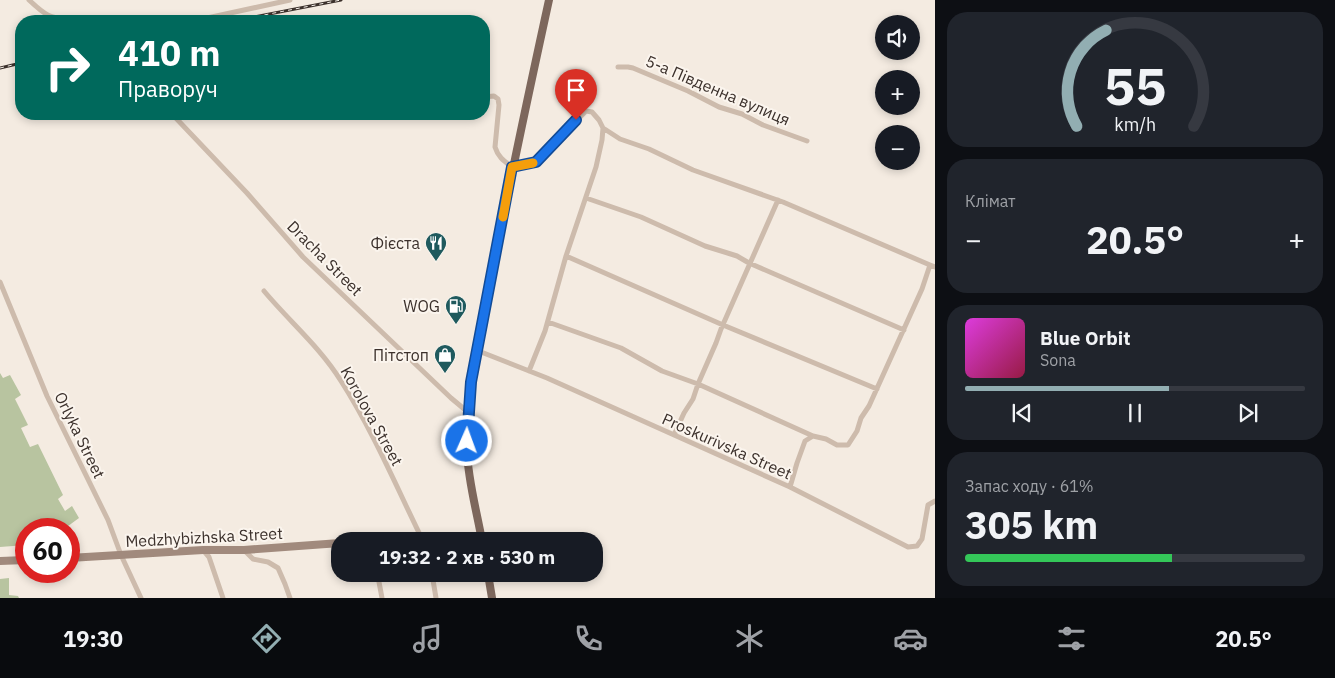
<!DOCTYPE html>
<html lang="uk">
<head>
<meta charset="utf-8">
<style>
  body { margin:0; font-family:"IBM Plex Sans",sans-serif; background:#20242c; color:#f1f3f6; height:100vh; display:flex; flex-direction:column; font-size:19px; white-space:nowrap }
  * { box-sizing:border-box; margin:0 }
  p { font-size:16px; color:#9ea1a6 }
  .icon { flex:none; width:28px; height:28px; fill:none; stroke:currentColor; stroke-width:2; stroke-linecap:round; stroke-linejoin:round }
  .map { position:relative; flex:1; overflow:hidden }
  .side { display:flex; flex-direction:column; gap:12px; padding:12px; background:#0d0f14; width:400px }
  .side>* { flex:none }
  .guide { position:absolute; left:15px; top:15px; width:475px; height:105px; border-radius:20px; box-shadow:0 2px 8px #0003; background:#00695c; color:#fff; overflow:hidden }
  .tools { position:absolute; left:875px; top:15px; display:grid; gap:10px }
  .tools a { display:grid; place-items:center; width:45px; height:45px; border-radius:50%; background:#171b24; box-shadow:0 2px 8px #0003; font-size:25px }
  .speed { position:absolute; left:15px; top:518px; display:flex; gap:10px; font-size:25px; font-weight:700; text-align:center }
  .speed>* { display:grid; place-content:center; width:65px; height:65px; border-radius:50%; background:#171b24; box-shadow:0 2px 8px #0003; line-height:1 }
  .speed .limit { border:8px solid #d22; background:#fff; color:#111 }
  .pin { position:absolute; display:grid; place-items:center; width:42px; height:42px; color:#fff; margin:-51px -21px; border-radius:50% 50% 50% 0; rotate:-45deg; box-shadow:0 0 5px #0007 }
  .pin .icon { rotate:45deg }
  .me { position:absolute; width:55px; margin:-28px; rotate:2deg; stroke-linejoin:round; filter:drop-shadow(0 0 4px #0008) }
  .turn { display:flex; align-items:center; gap:18px; height:105px; padding:0 20px; font-size:22px }
  .turn .icon { width:65px; height:65px; stroke-width:2.5 }
  .turn b { display:block; font-size:35px; line-height:42px }
  .big { font-size:38px; font-weight:800; line-height:1.1 }
  .side .tile { flex:1; display:flex; flex-direction:column; justify-content:center; gap:8px; min-width:0; padding:0 18px; border-radius:20px; background:#20242c }
  .side .dial { align-items:center; gap:0 }
  .dial svg { height:130px; overflow:visible; fill:none; stroke:#363941; stroke-width:7; stroke-linecap:round; text-anchor:middle }
  .dial text { fill:#f1f3f6; stroke:none }
  .song { display:flex; align-items:center; gap:15px }
  .cover { width:60px; height:60px; border-radius:8px; background:linear-gradient(135deg,hsl(300 70% 55%),hsl(340 70% 35%)) }
  .played { height:5px; border-radius:2px; background:linear-gradient(90deg,#92aeb2 60%,#363941 60%) }
  .keys { display:flex; justify-content:space-around; direction:ltr }
  .heat { display:flex; justify-content:space-between; align-items:center; font-size:28px; direction:ltr }
  .charge { height:8px; border-radius:4px; background:linear-gradient(90deg,#34c759 61%,#363941 0) }
  .trip { position:absolute; left:331px; top:532px; width:272px; height:50px; border-radius:20px; background:#171b24; box-shadow:0 2px 8px #0003; font-weight:800; line-height:50px; text-align:center }
  .dock { display:flex; height:80px; justify-content:space-around; align-items:center; background:#090b0e; color:#9ea1a6 }
  .dock .icon { width:35px; height:35px }
  .dock .selected { color:#92aeb2 }
  .dock b { font-size:22px; color:#f1f3f6 }
  main { display:flex; flex:1; min-height:0 }
  .map>svg:first-child { display:block }
  .green { fill:#b8c4a0 }
  .lines { fill:none; stroke-linecap:round; stroke-linejoin:round }
  .minor { stroke:#cdbbac; stroke-width:5 }
  .secondary { stroke:#a18a7d; stroke-width:8 }
  .primary { stroke:#7d675c; stroke-width:8 }
  .rail-casing { stroke:#3b302b; stroke-width:3 }
  .rail { stroke:#fbf5ee; stroke-width:1; stroke-dasharray:4; stroke-linecap:butt }
  .route-casing { stroke:#114b97; stroke-width:12 }
  .route { stroke:#1a73e8; stroke-width:9 }
  .slow { stroke:#f59e0b; stroke-width:9 }
  .labels { text-anchor:middle; stroke-width:4; stroke-linejoin:round; paint-order:stroke }
  .street-label { font-size:16px; fill:#3b302b; stroke:#fbf5ee }
  .poi-label { font-size:16px; fill:#3b302b; stroke:#fbf5ee; text-anchor:end }
</style>
</head>
<body>
<main>
<div class="map">
<svg width="935" height="598" viewBox="0 0 935 598">
  <rect width="100%" height="100%" fill="#f4ebe1"/>
  <path class="green" d="M0 373 3 378 10 375 21 395 15 399 28 425 21 428 30 447 38 444 63 495 58 499 65 511 72 506 79 518 64 529H26V545L0 547Z
    M9 578V595L18 596 19 598H0V579Z"/>
  <g class="lines">
    <path class="minor" d="M29 0C47 17 49 17 72 21
      M164 21 198 20 290 0
      M618 67H628L633 68 688 91 719 107 742 114 763 125 807 141
      M484 97 494 96 498 99 499 105 495 147C498 157 504 161 512 167L526 165 536 162 586 111 592 112 599 120 603 128 602 140 596 167 566 256 545 331 529 371
      M172 114 247 193 303 257 451 398 469 413
      M603 128 620 139 649 149 693 170 783 202 930 265
      M586 198 641 217 705 246 737 256 749 263 904 330
      M566 256 723 325 877 389
      M0 282 47 396 108 520 121 555 141 598
      M264 291C289 321 321 348 341 381 373 431 397 488 423 541
      M548 322 621 348 662 371 698 384 813 436
      M476 350 547 378 790 487 908 547 917 546 922 539 928 505 935 501
      M674 435 684 413 693 399 698 384 716 343 721 329 778 200
      M790 487 797 463 805 441 813 436 826 439 837 445H848L857 431 861 418 869 406 922 289 930 265 935 267
      M203 550 209 557 223 598
      M244 550 253 559 268 562 278 568 285 584 290 598
      M380 574 379 582 382 598
      M432 574 436 598"/>
    <path class="secondary" d="M69 558 203 550H244L340 543
      M0 561 26 560"/>
    <path class="primary" d="M482 541C477 512 468 481 467 451 466 392 480 333 492 275 509 183 529 92 549 0
      M488 574 492 598"/>
    <g class="rail-casing">
      <path id="rail" d="M233 21 341 0
        M0 68 21 63"/>
    </g>
    <use href="#rail" class="rail"/>
  </g>
  <g class="lines">
    <g class="route-casing">
      <path id="route" d="M467 441 471 382 512 167 536 162 576 120"/>
    </g>
    <use href="#route" class="route"/>
    <path class="slow" d="M503 217 512 167 533 163"/>
  </g>
  <defs>
    <g id="restaurant-pin" transform="scale(1.125)"><path d="M0 17L-7.5 6A9.5 9.5 0 1 1 7.5 6Z" fill="#1f5a5e" stroke="#fbf5ee"/><path d="M-5-6h1v4h1v-4h1v4h1v-4h1v5L-1.5 .5V6h-2V.5L-5-1ZM5-6V6H3V1.5H1.5Q1.5-4 5-6Z" fill="#fff"/></g>
    <g id="fuel-pin" transform="scale(1.125)"><path d="M0 17L-7.5 6A9.5 9.5 0 1 1 7.5 6Z" fill="#1f5a5e" stroke="#fbf5ee"/><path d="M-5.5-6h7V0h2V4h1.3V-2.5L3-4.5l.8-.8L6-3V5H2.5V1h-1V6h-7ZM-4.2-4.7v3.2H.2V-4.7Z" fill="#fff"/></g>
    <g id="shop-pin" transform="scale(1.125)"><path d="M0 17L-7.5 6A9.5 9.5 0 1 1 7.5 6Z" fill="#1f5a5e" stroke="#fbf5ee"/><path d="M-5-2.5h2.3a2.7 3.5 0 0 1 5.4 0H5L5.5 6h-11ZM-1.5-2.5h3a1.5 2.3 0 0 0-3 0Z" fill="#fff"/></g>
  </defs>
  <g fill-rule="evenodd">
    <use href="#restaurant-pin" x="436" y="243"/>
    <use href="#fuel-pin" x="456" y="306"/>
    <use href="#shop-pin" x="445" y="355"/>
  </g>
  <g class="labels">
    <g class="street-label">
      <text transform="translate(718 90) rotate(23)" y="6">5-а Південна вулиця</text>
      <text transform="translate(325 258) rotate(45)" y="6">Dracha Street</text>
      <text transform="translate(372 416) rotate(61)" y="6">Korolova Street</text>
      <text transform="translate(80 435) rotate(64)" y="6">Orlyka Street</text>
      <text transform="translate(727 446) rotate(24)" y="6">Proskurivska Street</text>
      <text transform="translate(204 537) rotate(-3)" y="6">Medzhybizhska Street</text>
    </g>
    <g class="poi-label">
      <text x="420" y="249">Фієста</text>
      <text x="440" y="312">WOG</text>
      <text x="429" y="361">Пітстоп</text>
    </g>
  </g>
</svg>
<div class="tools">
<a><svg class="icon" aria-label="sound" viewBox="0 0 24 24"><path d="M4 9h4l5-4v14l-5-4H4zM17 9q2 3 0 6"/></svg></a>
<a>+</a>
<a>−</a>
</div>
<div class="speed"><div class="limit">60</div></div>
<div class="pin" style="left:576px;top:120px;background:#d93025"><svg class="icon" aria-label="arrive" viewBox="0 0 24 24"><path d="M6 21V4h12l-3 4 3 4H6"/></svg></div>
<svg class="me" style="left:467px;top:441px" viewBox="-20 -20 40 40"><circle r="17" fill="#1a73e8" stroke="#fff" stroke-width="3"/><path d="M0-11L8 9 0 5-8 9z" fill="#fff"/></svg>
<div class="trip">19:32 · 2 хв · 530 m</div>
<div class="guide">
<div class="turn"><svg class="icon" aria-label="right" viewBox="0 0 24 24"><path d="M7 20v-9h11M14 6l5 5-5 5"/></svg><div><b>410 m</b>Праворуч</div></div>
</div>
</div>
<section class="side">
<div class="tile dial"><svg viewBox="0 0 100 80">
<path d="M14 69A42 42 0 1 1 86 69"/>
<path d="M14 69A42 42 0 0 1 32 10" stroke="#92aeb2"/>
<text x="50" y="56" font-size="32" font-weight="700">55</text>
<text x="50" y="72" font-size="11">km/h</text>
</svg></div>
<div class="tile"><p>Клімат</p>
<div class="heat"><a>−</a><b class="big">20.5°</b><a>+</a></div>
</div>
<div class="tile">
<div class="song"><i class="cover"></i><div><b>Blue Orbit</b><p>Sona</p></div></div>
<div class="played"></div>
<div class="keys"><svg class="icon" aria-label="previous" viewBox="0 0 24 24"><path d="M18 5L8 12l10 7zM5 5v14"/></svg><svg class="icon" aria-label="pause" viewBox="0 0 24 24"><path d="M8 5v14M16 5v14"/></svg><svg class="icon" aria-label="next" viewBox="0 0 24 24"><path d="M6 5l10 7-10 7zM19 5v14"/></svg></div>
</div>
<div class="tile"><p>Запас ходу · 61%</p><b class="big">305 km</b><div class="charge"></div></div>
</section>
</main>
<nav class="dock">
<b>19:30</b>
<svg class="icon selected" aria-label="directions" viewBox="0 0 24 24"><path d="M12 3l9 9-9 9-9-9zM9 14v-3h6M13 9l2 2-2 2"/></svg>
<svg class="icon" aria-label="music" viewBox="0 0 24 24"><path d="M9 18V5l10-2v13"/><circle cx="6" cy="18" r="3"/><circle cx="16" cy="16" r="3"/></svg>
<svg class="icon" aria-label="phone" viewBox="0 0 24 24"><path d="M5 4h4l2 5-3 2q2 4 5 5l2-3 5 2v4C11 20 4 13 5 4z"/></svg>
<svg class="icon" aria-label="climate" viewBox="0 0 24 24"><path d="M12 3v18M4 7l16 10M4 17L20 7"/></svg>
<svg class="icon" aria-label="car" viewBox="0 0 24 24"><path d="M5 17H2v-5l4-1 3-4h7l3 4 3 1v5h-3M9 17h6M6 11h13"/><circle cx="7" cy="17" r="2"/><circle cx="17" cy="17" r="2"/></svg>
<svg class="icon" aria-label="filters" viewBox="0 0 24 24"><path d="M4 7h16M4 17h16"/><circle cx="9" cy="7" r="2"/><circle cx="15" cy="17" r="2"/></svg>
<b>20.5°</b>
</nav>
</body>
</html>
